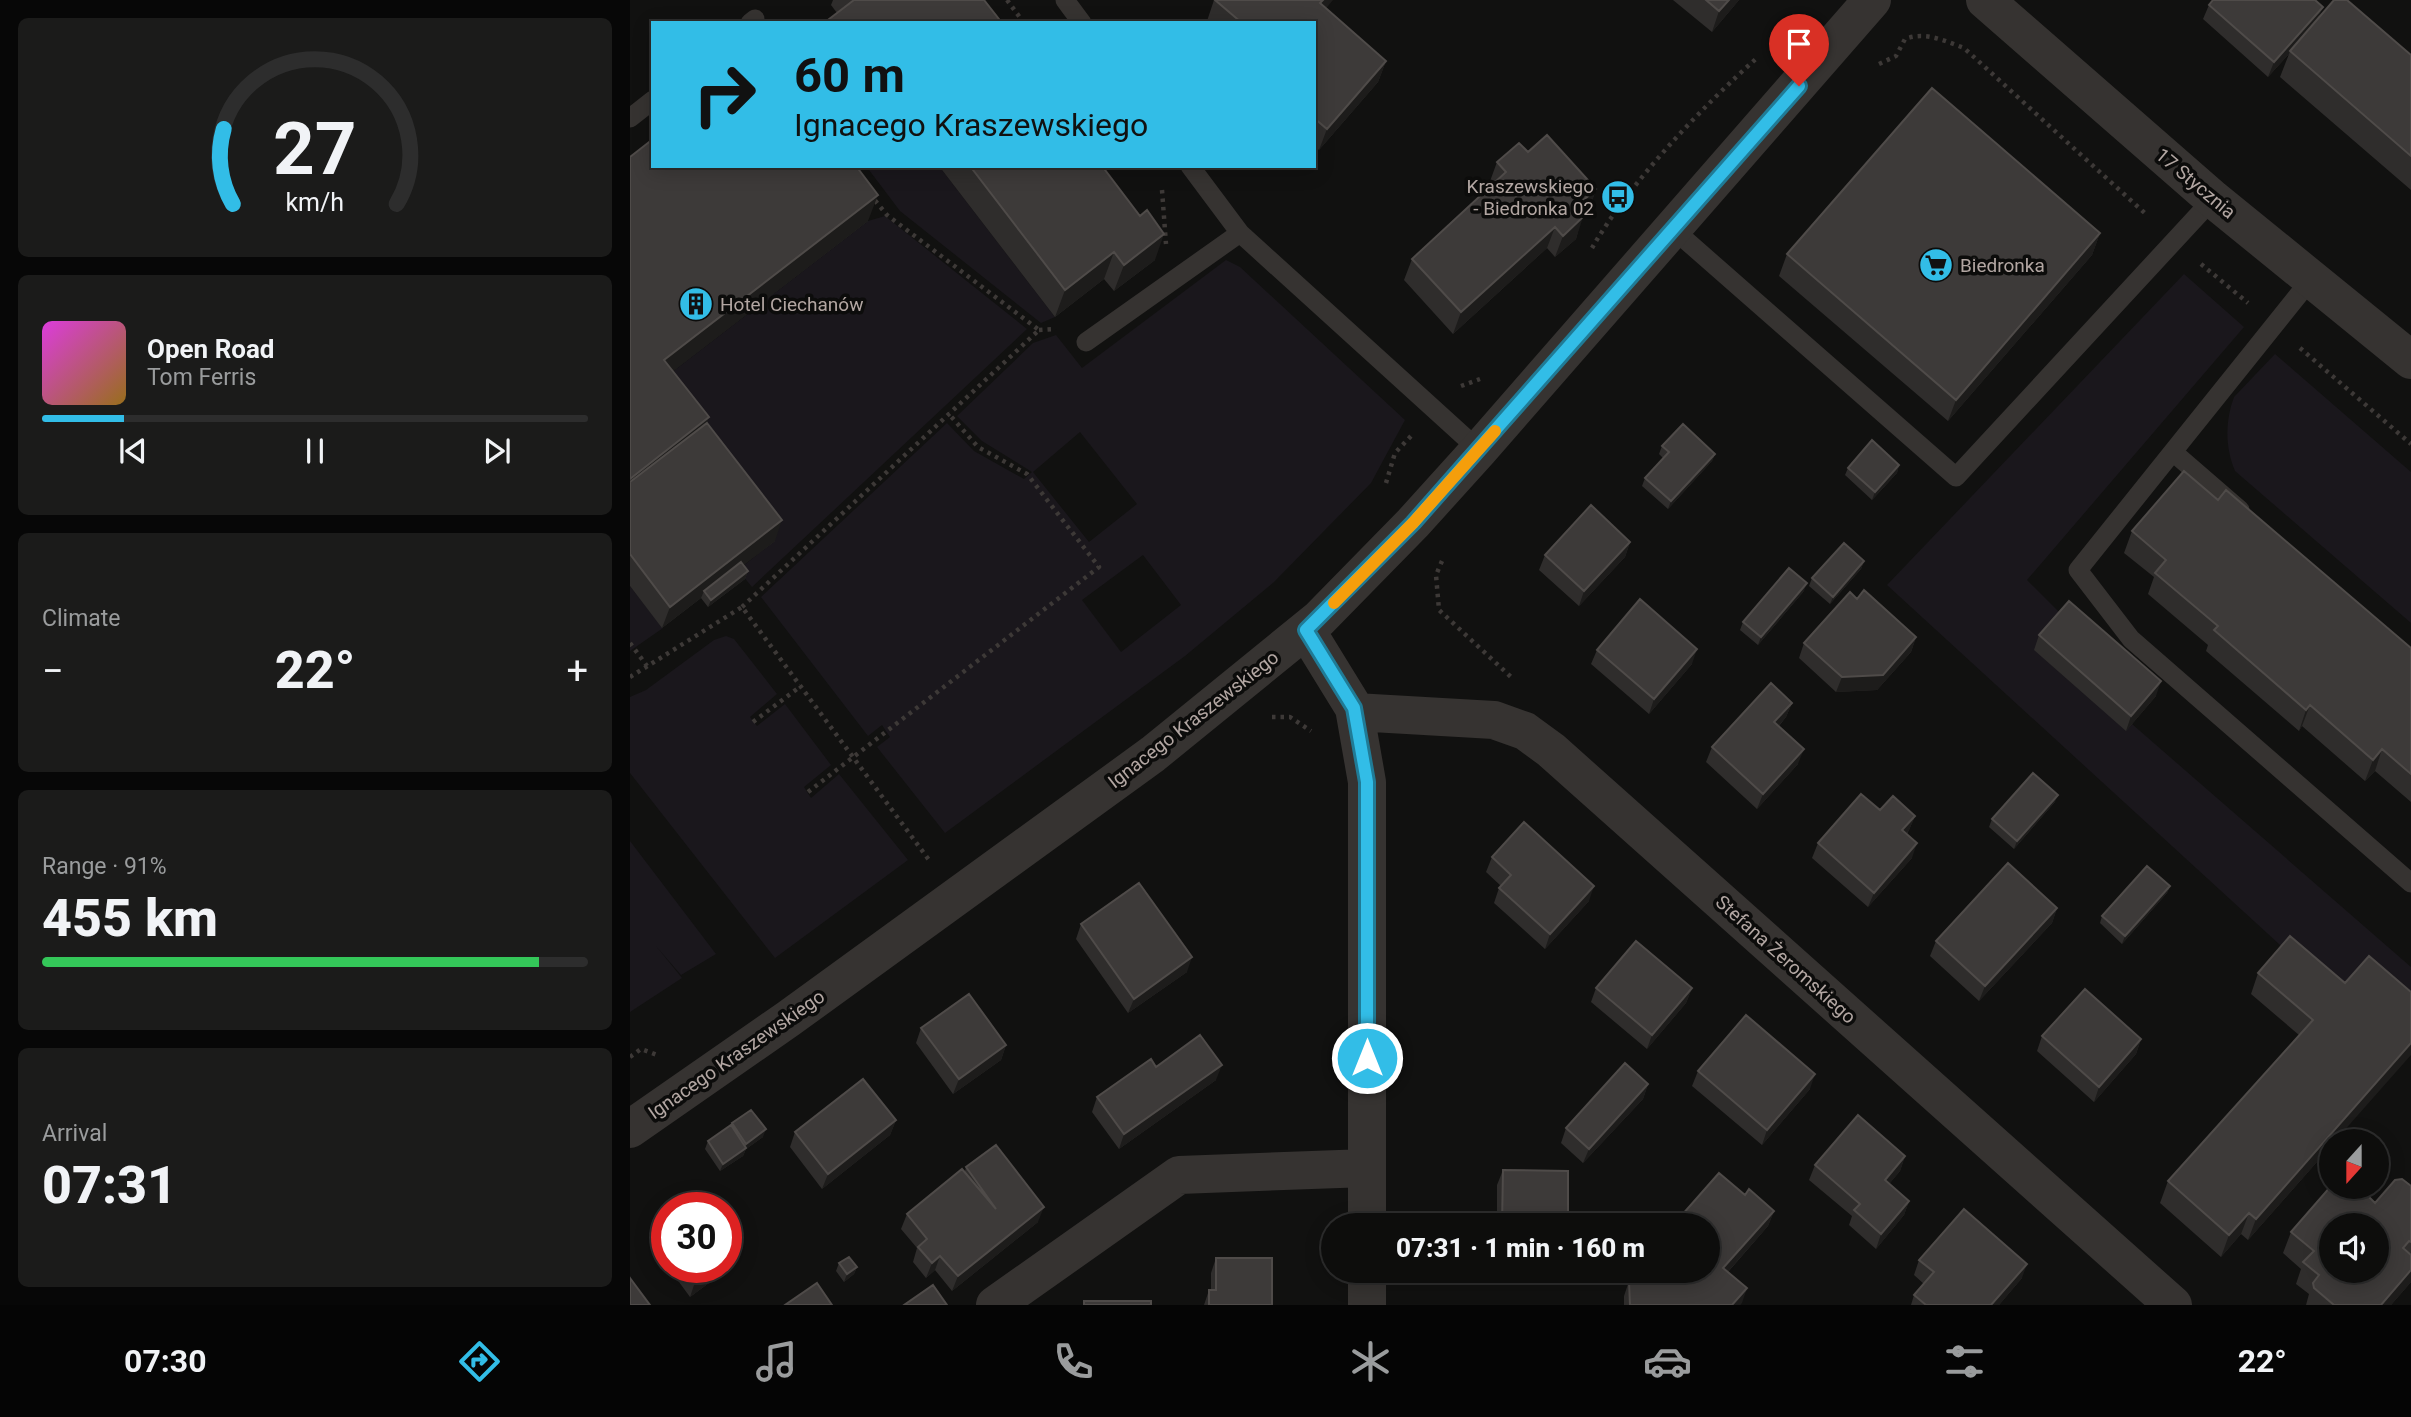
<!DOCTYPE html>
<html lang="en">
<head>
<meta charset="utf-8">
<style>
  body { margin:0; font-family:Roboto,sans-serif; background:#1b1b1a; color:#f1f3f6; height:100vh; display:flex; flex-direction:column; font-size:26px; white-space:nowrap }
  * { box-sizing:border-box; margin:0 }
  p { font-size:23px; color:#9a9c9d }
  .icon { flex:none; width:38px; height:38px; fill:none; stroke:currentColor; stroke-width:2; stroke-linecap:round; stroke-linejoin:round }
  .map { position:relative; flex:1; overflow:hidden }
  .side { display:flex; flex-direction:column; gap:18px; padding:18px; background:#070707; width:630px }
  .side>* { flex:none }
  .banner { position:absolute; left:21px; top:21px; width:665px; height:147px; border-radius:0px; box-shadow:0 4px 18px #0003,0 0 0 2px #2d2d2d; background:#32bde7; color:#111; overflow:hidden }
  .needle { width:46px; rotate:201deg }
  .tools { position:absolute; left:1689px; top:1129px; display:grid; gap:14px }
  .tools a { display:grid; place-items:center; width:70px; height:70px; border-radius:50%; background:#0d0d0c; box-shadow:0 4px 18px #0003,0 0 0 2px #2d2d2d; font-size:35px }
  .speed { position:absolute; left:21px; top:1192px; display:flex; gap:14px; font-size:35px; font-weight:700; text-align:center }
  .speed>* { display:grid; place-content:center; width:91px; height:91px; border-radius:50%; background:#0d0d0c; box-shadow:0 4px 18px #0003,0 0 0 2px #2d2d2d; line-height:1 }
  .speed .limit { border:10px solid #d22; background:#fff; color:#111 }
  .pin { position:absolute; display:grid; place-items:center; width:60px; height:60px; color:#fff; margin:-72px -30px; border-radius:50% 50% 50% 0; rotate:-45deg; box-shadow:0 0 7px #0007 }
  .pin .icon { rotate:45deg }
  .me { position:absolute; width:77px; margin:-38px; rotate:0deg; stroke-linejoin:round; filter:drop-shadow(0 0 5px #0008) }
  .turn { display:flex; align-items:center; gap:24px; height:147px; padding:0 28px; font-size:32px }
  .turn .icon { width:91px; height:91px; stroke-width:2.5 }
  .turn b { display:block; font-size:49px; line-height:60px }
  .big { font-size:52px; font-weight:800; line-height:1.1 }
  .side .widget { flex:1; display:flex; flex-direction:column; justify-content:center; gap:10px; min-width:0; padding:0 24px; border-radius:10px; background:#1b1b1a }
  .side .dial { align-items:center; gap:0 }
  .dial svg { height:182px; overflow:visible; fill:none; stroke:#2d2d2d; stroke-width:7; stroke-linecap:round; text-anchor:middle }
  .dial text { fill:#f1f3f6; stroke:none }
  .song { display:flex; align-items:center; gap:21px }
  .cover { width:84px; height:84px; border-radius:10px; background:linear-gradient(135deg,hsl(300 70% 55%),hsl(40 70% 35%)) }
  .played { height:7px; border-radius:4px; background:linear-gradient(90deg,#32bde7 15%,#2d2d2d 15%) }
  .keys { display:flex; justify-content:space-around; direction:ltr }
  .heat { display:flex; justify-content:space-between; align-items:center; font-size:38px; direction:ltr }
  .charge { height:10px; border-radius:5px; background:linear-gradient(90deg,#34c759 91%,#2d2d2d 0) }
  .trip { position:absolute; left:691px; top:1213px; width:399px; height:70px; border-radius:35px; background:#0d0d0c; box-shadow:0 4px 18px #0003,0 0 0 2px #2d2d2d; font-weight:800; line-height:70px; text-align:center }
  .tab-bar { display:flex; height:112px; justify-content:space-around; align-items:center; background:#050505; color:#9a9c9d }
  .tab-bar .icon { width:49px; height:49px }
  .tab-bar .active { color:#32bde7 }
  .tab-bar b { font-size:32px; color:#f1f3f6 }
  main { display:flex; flex:1; min-height:0 }
  .map>svg:first-child { display:block }
  .green { fill:#1a171c; fill-rule:evenodd }
  .lines { fill:none; stroke-linecap:round; stroke-linejoin:round }
  .path { stroke:#3d3937; stroke-width:4.5; stroke-dasharray:3.5 5; stroke-linecap:butt }
  .service { stroke:#363331; stroke-width:19 }
  .minor { stroke:#363331; stroke-width:38 }
  .tertiary { stroke:#363331; stroke-width:38 }
  .wall { fill:#2f2d2c }
  .shaded-wall { fill:#1d1c1b }
  .building { fill:#3d3a39; stroke:#4f4b49; stroke-width:2; fill-rule:evenodd }
  .route-casing { stroke:#207b96; stroke-width:18 }
  .route { stroke:#32bde7; stroke-width:12 }
  .slow { stroke:#f59e0b; stroke-width:12 }
  .labels { text-anchor:middle; stroke-width:7; stroke-linejoin:round; paint-order:stroke }
  .street-label { font-size:19px; fill:#b2a6a2; stroke:#0c0c0b }
  .poi-label { font-size:19px; fill:#b2a6a2; stroke:#0c0c0b; text-anchor:start }
</style>
</head>
<body>
<main>
<section class="side">
<div class="widget dial"><svg viewBox="0 0 100 80">
<path d="M14 69A42 42 0 1 1 86 69"/>
<path d="M14 69A42 42 0 0 1 10 36" stroke="#32bde7"/>
<text x="50" y="56" font-size="32" font-weight="700">27</text>
<text x="50" y="72" font-size="11">km/h</text>
</svg></div>
<div class="widget">
<div class="song"><i class="cover"></i><div><b>Open Road</b><p>Tom Ferris</p></div></div>
<div class="played"></div>
<div class="keys"><svg class="icon" aria-label="previous" viewBox="0 0 24 24"><path d="M18 5L8 12l10 7zM5 5v14"/></svg><svg class="icon" aria-label="pause" viewBox="0 0 24 24"><path d="M8 5v14M16 5v14"/></svg><svg class="icon" aria-label="next" viewBox="0 0 24 24"><path d="M6 5l10 7-10 7zM19 5v14"/></svg></div>
</div>
<div class="widget"><p>Climate</p>
<div class="heat"><a>−</a><b class="big">22°</b><a>+</a></div>
</div>
<div class="widget"><p>Range · 91%</p><b class="big">455 km</b><div class="charge"></div></div>
<div class="widget"><p>Arrival</p><b class="big">07:31</b></div>
</section>
<div class="map">
<svg width="1781" height="1305" viewBox="0 0 1781 1305">
  <rect width="100%" height="100%" fill="#111110"/>
  <path class="green" d="M236 166H309L425 317 411 323 270 211Z
    M255 216 397 329 122 587 108 570 144 541 24 386 238 221Z
    M596 260 610 267 775 420 741 483 644 582 555 656 315 833 247 747 260 737 252 725 238 736 131 597 317 423 344 451 394 479 402 472 352 441 327 416 403 343 426 335 452 368ZM450 432 507 504 459 542 403 472ZM513 555 551 605 491 652 452 600Z
    M1554 274 1614 327 1397 580 1433 616 1502 724 1781 967V1016L1709 999 1257 585Z
    M1645 354 1781 472V623L1605 471C1595 447 1595 421 1604 397Z
    M0 586 33 628 0 651Z
    M96 636 104 639 147 694 120 717 127 726 155 704 201 765 174 787 181 798 209 774 278 860 145 958 0 773V697L16 690 84 640Z
    M0 841 86 954 51 975 26 946 52 978 0 1012Z"/>
  <g class="lines">
    <path class="path" d="M377 0 394 23
      M1249 64 1266 56 1275 39C1295 31 1315 41 1334 48L1518 216
      M532 190 536 244
      M962 248C1000 182 1072 107 1128 57
      M1571 264 1618 303
      M409 330 426 329
      M1670 348 1781 444
      M831 386 850 379
      M756 483 765 453 781 436
      M812 561 806 575 809 610 881 677
      M112 607 409 330 257 215 243 198
      M0 643 17 666
      M0 677 112 607 299 860
      M642 717H660L681 731
      M123 722 171 686
      M178 792 469 567 397 474 348 447 318 413
      M0 1057 11 1049 27 1055"/>
    <path class="service" d="M435 0 452 23
      M120 23 125 19
      M0 118 23 100
      M560 166 610 233 849 450
      M1043 229 1326 477 1583 199
      M1682 278 1448 570 1501 639 1781 883
      M456 342 610 233
      M1543 452 1610 510"/>
    <path class="minor" d="M676 630 724 708 737 782V1225
      M725 712 864 720 895 731 921 750 1543 1305
      M0 1129 158 1019 523 754 689 619 783 523 849 450 1242 0
      M737 1270V1305
      M365 1305 549 1175 737 1168"/>
    <path class="tertiary" d="M1355 0 1583 199 1781 360"/>
  </g>
  <path class="wall" d="M203 0H354L207 13 201 5Z
    M584 0 696 8 756 61 748 82 689 150 684 146V23H579L577 21Z
    M1043 0H1109L1082 32Z
    M1579 5 1689 17 1781 55V190L1650 77 1659 54 1638 77 1573 19Z
    M898 152 966 189 959 210 952 216 946 239 925 257 917 248 823 334 774 280 782 259 862 186 859 184 867 162Z
    M0 157 238 221 43 371 77 423 145 541 113 565 118 571 115 579 78 607 71 598 32 628 0 586Z
    M309 166H472L525 260 484 291 474 279 425 317Z
    M1470 233 1462 255 1318 421 1149 276 1157 254Z
    M1032 446 1085 454 1082 461 1038 509 1012 486 1015 478 1033 458 1029 454Z
    M1269 465 1267 473 1242 500 1215 475 1218 468Z
    M1588 500 1781 648V802L1745 771 1735 781 1672 726 1669 731 1576 651 1578 645 1518 594 1524 577 1494 553 1502 531Z
    M1000 542 995 557 949 606 909 570 915 555Z
    M1234 561 1231 569 1200 604 1179 586 1182 578Z
    M1174 591 1128 645 1110 630 1113 622Z
    M1227 599 1286 637 1281 652 1247 690 1206 692 1169 658 1174 643Z
    M1409 635 1526 696 1496 731 1404 650Z
    M967 650 1062 664 1019 714 961 664Z
    M1162 703 1156 717 1149 726 1168 764 1127 809 1076 762 1082 747Z
    M1425 802 1384 849 1359 827 1362 819Z
    M1250 810 1285 816 1279 830 1277 834 1282 858 1238 907 1182 858 1188 843Z
    M862 857 959 901 915 949 864 903 869 888 871 886 856 872Z
    M1540 886 1537 893 1492 944 1470 923 1472 916Z
    M1427 908 1422 923 1349 1001 1300 956 1306 941Z
    M451 924 557 972 498 1013 446 939Z
    M1628 973 1715 983 1701 1146 1618 1240 1611 1234 1591 1257 1530 1203 1538 1181 1669 1035 1621 994Z
    M966 988H1062L1056 1003 1017 1049 961 1002Z
    M291 1028 376 1045 371 1060 323 1094 286 1043Z
    M1412 1036 1511 1039 1506 1054 1464 1102 1407 1051Z
    M526 1067 586 1080 489 1149 462 1112 467 1097Z
    M1068 1071 1180 1089 1132 1145 1062 1086Z
    M1018 1084 1013 1099 953 1163 931 1143 936 1128Z
    M266 1120 260 1135 192 1189 160 1147 165 1132Z
    M102 1123 133 1137 116 1149 113 1156 90 1171 75 1149 78 1141 101 1126Z
    M1275 1156 1270 1171 1259 1184 1279 1201 1274 1215 1246 1249 1219 1225 1222 1216 1179 1180 1185 1165Z
    M336 1167 408 1222 322 1291 305 1270 296 1278 283 1262 287 1248 271 1229 277 1214 335 1171Z
    M873 1170 938 1225H867V1185Z
    M1781 1186V1282L1761 1305H1676L1679 1294 1666 1284 1671 1269 1653 1253 1661 1232 1740 1198 1745 1203Z
    M1115 1195 1144 1211 1138 1226 1098 1272 1117 1288 1110 1305H994V1296L999 1281 1066 1280 1078 1270V1225H1044V1224Z
    M37 1225V1266L23 1246 28 1231Z
    M586 1258 642 1305H574L579 1290H581V1273Z
    M1289 1260 1392 1278 1369 1305H1281L1284 1295 1294 1284 1284 1275Z
    M106 1263 60 1297 38 1267H96Z
    M209 1263 227 1267 224 1274 214 1282 206 1271Z"/>
  <path class="shaded-wall" d="M693 0H703L684 23 690 3Z
    M1099 0H1109L1082 32 1089 11Z
    M1693 7 1687 22 1660 51 1659 54 1638 77 1644 62Z
    M756 61 748 82 689 150 697 129Z
    M966 189 959 210 938 229 945 208Z
    M248 195 238 221 24 386 34 360Z
    M953 217 946 239 925 257 933 236Z
    M925 227 917 248 823 334 831 312Z
    M1470 233 1462 255 1318 421 1326 400Z
    M534 234 525 260 484 291 494 265Z
    M484 252 474 279 425 317 435 290Z
    M79 417 70 444 0 498V479Z
    M1085 454 1082 461 1038 509 1041 501Z
    M1269 465 1267 473 1242 500 1245 492Z
    M152 520 145 541 76 594 74 591 71 598 32 628 40 607Z
    M1000 542 995 557 949 606 954 591Z
    M1234 561 1231 569 1200 604 1203 597Z
    M118 571 115 579 78 607 81 600Z
    M1177 583 1174 591 1128 645 1131 637Z
    M1286 637 1281 652 1247 690 1206 692 1212 677Z
    M1067 649 1062 664 1019 714 1024 699Z
    M1531 681 1526 696 1496 731 1501 716Z
    M1162 703 1156 717 1139 737 1144 722Z
    M1680 705 1672 726 1669 731 1676 710Z
    M1174 749 1168 764 1127 809 1133 794Z
    M1752 749 1745 771 1735 781 1743 760Z
    M1428 795 1425 802 1384 849 1387 841Z
    M1285 816 1279 830 1267 845 1272 830Z
    M1287 843 1282 858 1238 907 1244 893Z
    M964 886 959 901 915 949 920 934Z
    M1540 886 1537 893 1492 944 1495 936Z
    M1427 908 1422 923 1349 1001 1355 986Z
    M562 957 557 972 498 1013 504 999Z
    M1062 988 1056 1003 1017 1049 1022 1035Z
    M1511 1039 1506 1054 1464 1102 1469 1087Z
    M1781 1043V1055L1705 1141H1701V1146L1618 1240 1626 1219Z
    M376 1045 371 1060 323 1094 329 1079Z
    M592 1065 586 1080 489 1149 494 1134Z
    M1185 1074 1180 1089 1132 1145 1137 1130Z
    M1018 1084 1013 1099 953 1163 959 1149Z
    M266 1120 260 1135 192 1189 198 1174Z
    M136 1129 133 1137 116 1149 113 1156 90 1171 93 1164 114 1150 116 1144Z
    M1275 1156 1270 1171 1250 1195 1255 1180Z
    M1279 1201 1274 1215 1246 1249 1251 1234Z
    M414 1207 408 1222 322 1291 328 1276Z
    M1144 1211 1138 1226 1088 1283 1093 1268Z
    M1619 1213 1611 1234 1591 1257 1599 1235Z
    M111 1248 106 1263 60 1297 65 1282 86 1267H96V1259Z
    M310 1256 305 1270 296 1278 302 1263Z
    M1397 1264 1392 1278 1369 1305H1361Z
    M227 1267 224 1274 214 1282 217 1274Z
    M1781 1270V1282L1761 1305H1751Z
    M1117 1288 1112 1303 1110 1305H1102Z"/>
  <path class="building" d="M224 0H354L372 23H194Z
    M585 0H693L690 3 756 61 697 129 684 118V23H612Z
    M1076 0H1099L1089 11Z
    M1583 0H1685L1693 7 1644 62 1579 5Z
    M1704 0H1717L1781 55V156L1660 51Z
    M1302 88 1470 233 1326 400 1157 254Z
    M917 135 966 189 945 208 953 217 933 236 925 227 831 312 782 259 876 172 867 162 889 143 898 152Z
    M23 139V166H226L248 195 34 360 79 417 0 479V157Z
    M340 166H472L510 216 517 210 534 234 494 265 484 252 435 290Z
    M77 423 152 520 40 607 0 554V482Z
    M1053 424 1085 454 1041 501 1015 478 1039 452 1032 446Z
    M1242 440 1269 465 1245 492 1218 468Z
    M1554 471 1588 500 1596 490 1781 648V774L1752 749 1743 760 1680 705 1676 710 1584 630 1588 626 1525 573 1536 560 1502 531Z
    M961 505 1000 542 954 591 915 555Z
    M1214 543 1234 561 1203 597 1182 578Z
    M111 562 118 571 81 600 74 591Z
    M1159 568 1177 583 1131 637 1113 622Z
    M1234 590 1286 637 1253 675 1212 677 1174 643 1220 592 1227 599Z
    M1010 599 1067 649 1024 699 967 650Z
    M1439 601 1531 681 1501 716 1409 635Z
    M1141 683 1162 703 1144 722 1174 749 1133 794 1082 747Z
    M1403 773 1428 795 1387 841 1362 819Z
    M1231 794 1250 810 1263 796 1285 816 1272 830 1287 843 1244 893 1188 843Z
    M894 822 964 886 920 934 869 888 881 875 862 857Z
    M1378 863 1427 908 1355 986 1306 941Z
    M1517 866 1540 886 1495 936 1472 916Z
    M509 883 562 957 504 999 451 924Z
    M1660 936 1715 983 1739 956 1781 992V1043L1626 1219 1619 1213 1599 1235 1538 1181 1683 1020 1628 973Z
    M1006 941 1062 988 1022 1035 966 988Z
    M1455 989 1511 1039 1469 1087 1412 1036Z
    M339 994 376 1045 329 1079 291 1028Z
    M1116 1015 1185 1074 1137 1130 1068 1071Z
    M570 1035 592 1065 494 1134 467 1097 521 1059 526 1067Z
    M995 1063 1018 1084 959 1149 936 1128Z
    M233 1079 266 1120 198 1174 165 1132Z
    M121 1110 136 1129 116 1144 102 1123Z
    M1228 1115 1275 1156 1255 1180 1279 1201 1251 1234 1224 1210 1230 1204 1185 1165Z
    M101 1125 116 1148 93 1164 78 1141Z
    M366 1145 414 1207 328 1276 310 1256 302 1263 288 1247 297 1239 277 1214 332 1169 366 1209 336 1167Z
    M873 1170 938 1171V1225H872Z
    M1089 1173 1115 1195 1119 1189 1144 1211 1093 1268 1117 1288 1102 1305H1000L999 1281 1066 1280 1075 1270H1078V1267L1085 1260 1078 1254V1225H1046L1044 1224Z
    M1772 1179 1781 1186V1242L1779 1241 1773 1248 1781 1255V1270L1751 1305H1704L1684 1288 1683 1283 1689 1275 1673 1262 1684 1251 1661 1232 1701 1186H1736L1742 1191 1738 1196 1745 1203 1765 1180ZM1701 1225H1746V1270H1701Z
    M74 1197 81 1208H60Z
    M1334 1209 1397 1264 1361 1305H1296L1284 1295 1304 1272 1289 1260Z
    M37 1225V1243L28 1231Z
    M96 1228 111 1248 96 1259Z
    M219 1257 227 1267 217 1274 209 1263Z
    M586 1258H642V1305H579V1290H586Z
    M54 1267H86L65 1282Z
    M0 1278 20 1305H0Z
    M187 1283 202 1305H155Z
    M303 1285 317 1305H274Z
    M454 1301H521V1305H454Z"/>
  <g class="lines">
    <g class="route-casing">
      <path id="route" d="M737 1058V782L724 708 676 630 783 523 1169 86"/>
    </g>
    <use href="#route" class="route"/>
    <path class="slow" d="M704 603 783 523 865 431"/>
  </g>
  <defs>
    <g id="bus-disc" transform="scale(1.75)"><circle r="9.5" fill="#32bde7" stroke="#0c0c0b"/><path d="M-5-6H5V4H4V6H2V4H-2V6H-4V4H-5ZM-3.5-4V0h7V-4ZM-3.5 1.2v1.5H-2V1.2ZM2 1.2v1.5H3.5V1.2Z" fill="#111"/></g>
    <g id="supermarket-disc" transform="scale(1.75)"><circle r="9.5" fill="#32bde7" stroke="#0c0c0b"/><path d="M-6-5.5h2.5l.6 2H6L4.5 2H-2.5L-4.4-4H-6ZM-1.5 3.2a1.3 1.3 0 1 0 .1 0ZM3 3.2a1.3 1.3 0 1 0 .1 0Z" fill="#111"/></g>
    <g id="building-disc" transform="scale(1.75)"><circle r="9.5" fill="#32bde7" stroke="#0c0c0b"/><path d="M-4-6H4V6H1V3H-1V6H-4ZM-2.5-4.3h1.7v1.8h-1.7ZM.8-4.3h1.7v1.8H.8ZM-2.5-1h1.7V.8h-1.7ZM.8-1h1.7V.8H.8Z" fill="#111"/></g>
  </defs>
  <g fill-rule="evenodd">
    <use href="#bus-disc" x="988" y="197"/>
    <use href="#supermarket-disc" x="1306" y="265"/>
    <use href="#building-disc" x="66" y="304"/>
  </g>
  <g class="labels">
    <g class="street-label">
      <text transform="translate(1566 183) rotate(40)" y="7">17 Stycznia</text>
      <text transform="translate(563 719) rotate(-38)" y="7">Ignacego Kraszewskiego</text>
      <text transform="translate(1156 959) rotate(42)" y="7">Stefana Żeromskiego</text>
      <text transform="translate(106 1054) rotate(-35)" y="7">Ignacego Kraszewskiego</text>
    </g>
    <g class="poi-label">
      <text x="964" y="193" text-anchor="end">Kraszewskiego<tspan x="964" dy="22">- Biedronka 02</tspan></text>
      <text x="1330" y="272">Biedronka</text>
      <text x="90" y="311">Hotel Ciechanów</text>
    </g>
  </g>
</svg>
<div class="tools">
<a><svg class="needle" viewBox="-14 -14 28 28"><path d="M0-13l5 13h-10z" fill="#e53935"/><path d="M0 13l5-13h-10z" fill="#9a9c9d"/></svg></a>
<a><svg class="icon" aria-label="sound" viewBox="0 0 24 24"><path d="M4 9h4l5-4v14l-5-4H4zM17 9q2 3 0 6"/></svg></a>
</div>
<div class="speed"><div class="limit">30</div></div>
<div class="pin" style="left:1169px;top:86px;background:#d93025"><svg class="icon" aria-label="arrive" viewBox="0 0 24 24"><path d="M6 21V4h12l-3 4 3 4H6"/></svg></div>
<svg class="me" style="left:737px;top:1058px" viewBox="-20 -20 40 40"><circle r="17" fill="#32bde7" stroke="#fff" stroke-width="3"/><path d="M0-11L8 9 0 5-8 9z" fill="#fff"/></svg>
<div class="trip">07:31 · 1 min · 160 m</div>
<div class="banner">
<div class="turn"><svg class="icon" aria-label="right" viewBox="0 0 24 24"><path d="M7 20v-9h11M14 6l5 5-5 5"/></svg><div><b>60 m</b>Ignacego Kraszewskiego</div></div>
</div>
</div>
</main>
<nav class="tab-bar">
<b>07:30</b>
<svg class="icon active" aria-label="directions" viewBox="0 0 24 24"><path d="M12 3l9 9-9 9-9-9zM9 14v-3h6M13 9l2 2-2 2"/></svg>
<svg class="icon" aria-label="music" viewBox="0 0 24 24"><path d="M9 18V5l10-2v13"/><circle cx="6" cy="18" r="3"/><circle cx="16" cy="16" r="3"/></svg>
<svg class="icon" aria-label="phone" viewBox="0 0 24 24"><path d="M5 4h4l2 5-3 2q2 4 5 5l2-3 5 2v4C11 20 4 13 5 4z"/></svg>
<svg class="icon" aria-label="climate" viewBox="0 0 24 24"><path d="M12 3v18M4 7l16 10M4 17L20 7"/></svg>
<svg class="icon" aria-label="car" viewBox="0 0 24 24"><path d="M5 17H2v-5l4-1 3-4h7l3 4 3 1v5h-3M9 17h6M6 11h13"/><circle cx="7" cy="17" r="2"/><circle cx="17" cy="17" r="2"/></svg>
<svg class="icon" aria-label="filters" viewBox="0 0 24 24"><path d="M4 7h16M4 17h16"/><circle cx="9" cy="7" r="2"/><circle cx="15" cy="17" r="2"/></svg>
<b>22°</b>
</nav>
</body>
</html>
